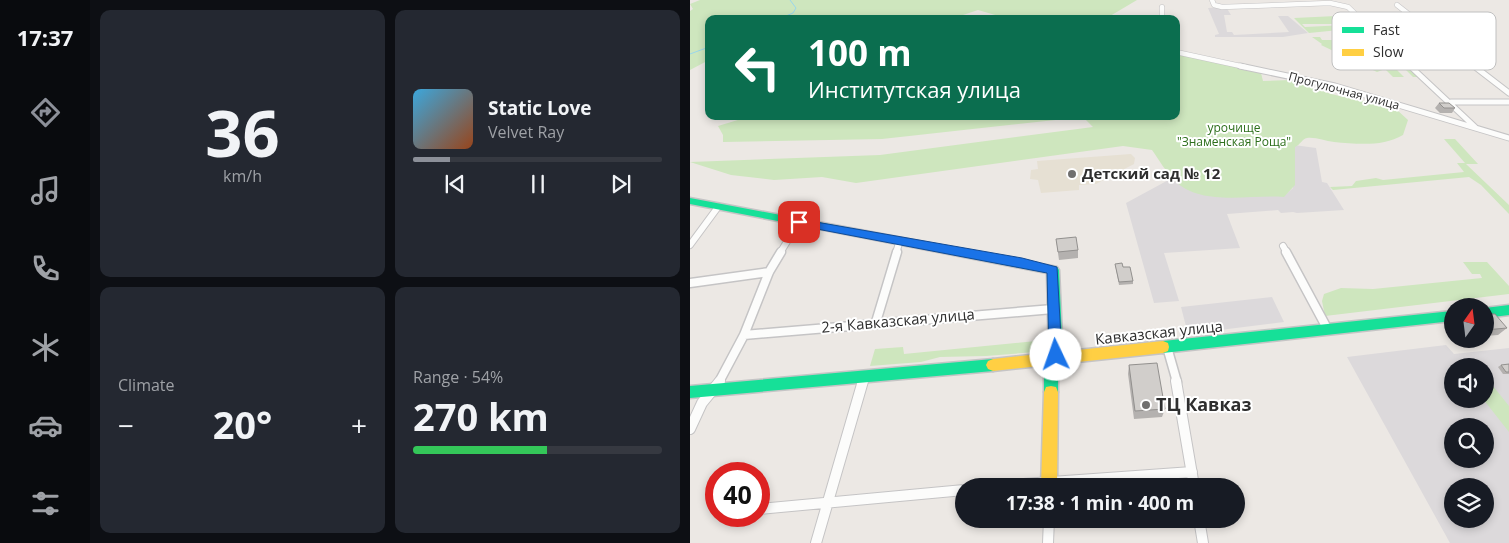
<!DOCTYPE html>
<html lang="en">
<head>
<meta charset="utf-8">
<style>
  body { margin:0; font-family:"Open Sans",sans-serif; background:#242831; color:#f1f3f6; height:100vh; display:flex; flex-direction:column; font-size:19px; white-space:nowrap }
  * { box-sizing:border-box; margin:0 }
  p { font-size:16px; color:#9ea1a6 }
  .icon { flex:none; width:28px; height:28px; fill:none; stroke:currentColor; stroke-width:2; stroke-linecap:round; stroke-linejoin:round }
  .map { position:relative; flex:1; overflow:hidden }
  .drawer { display:flex; flex-direction:column; gap:10px; padding:10px; background:#0d0f14; width:600px }
  .drawer>* { flex:none }
  .guide { position:absolute; left:15px; top:15px; width:475px; height:105px; border-radius:10px; box-shadow:0 2px 8px #0003; background:#0b6e4f; color:#fff; overflow:hidden }
  .needle { width:32px; rotate:14deg }
  .tools { position:absolute; left:754px; top:298px; display:grid; gap:10px }
  .tools a { display:grid; place-items:center; width:50px; height:50px; border-radius:50%; background:#171b24; box-shadow:0 2px 8px #0003; font-size:25px }
  .speed { position:absolute; left:15px; top:462px; display:flex; gap:10px; font-size:25px; font-weight:700; text-align:center }
  .speed>* { display:grid; place-content:center; width:65px; height:65px; border-radius:50%; background:#171b24; box-shadow:0 2px 8px #0003; line-height:1 }
  .speed .limit { border:8px solid #d22; background:#fff; color:#111 }
  .pin { position:absolute; display:grid; place-items:center; width:42px; height:42px; color:#fff; margin:-21px; border-radius:10px; box-shadow:0 2px 8px #0006 }
  .me { position:absolute; width:55px; margin:-28px; rotate:357deg; stroke-linejoin:round; filter:drop-shadow(0 0 4px #0008) }
  .turn { display:flex; align-items:center; gap:18px; height:105px; padding:0 20px; font-size:22px }
  .turn .icon { width:65px; height:65px; stroke-width:2.5 }
  .turn b { display:block; font-size:35px; line-height:42px }
  .big { font-size:38px; font-weight:700; line-height:1.1 }
  .drawer .widget { flex:1; display:flex; flex-direction:column; justify-content:center; gap:8px; min-width:0; padding:0 18px; border-radius:10px; background:#242831 }
  .drawer .dial { align-items:center; gap:0 }
  .dial b { font-size:65px; line-height:1 }
  .song { display:flex; align-items:center; gap:15px }
  .cover { width:60px; height:60px; border-radius:8px; background:linear-gradient(135deg,hsl(200 70% 55%),hsl(20 70% 35%)) }
  .played { height:5px; border-radius:2px; background:linear-gradient(90deg,#8c9099 15%,#363941 15%) }
  .keys { display:flex; justify-content:space-around; direction:ltr }
  .heat { display:flex; justify-content:space-between; align-items:center; font-size:28px; direction:ltr }
  .charge { height:8px; border-radius:4px; background:linear-gradient(90deg,#34c759 54%,#363941 0) }
  .drawer .tiles { flex:1; display:grid; gap:10px; grid-template-columns:repeat(2,1fr) }
  .trip { position:absolute; left:265px; top:478px; width:290px; height:50px; border-radius:25px; background:#171b24; box-shadow:0 2px 8px #0003; font-weight:700; line-height:50px; text-align:center }
  main { display:flex; flex:1; min-height:0 }
  .tabs { display:flex; flex-direction:column; width:90px; justify-content:space-around; align-items:center; background:#090b0e; color:#9ea1a6 }
  .tabs .icon { width:35px; height:35px }
  .tabs .active { color:#8c9099 }
  .tabs b { font-size:22px; color:#f1f3f6 }
  .map>svg:first-child { display:block }
  .industrial { fill:#dcd9db; fill-rule:evenodd }
  .education { fill:#e6e0d3 }
  .green { fill:#cee6be }
  .lines { fill:none; stroke-linecap:round; stroke-linejoin:round }
  .stream { stroke:#99d6ec; stroke-width:1 }
  .street-far4-casing { stroke:#c5c4c5; stroke-width:5.5 }
  .street-far3-casing { stroke:#c5c4c5; stroke-width:7 }
  .street-far2-casing { stroke:#c5c4c5; stroke-width:8 }
  .street-far1-casing { stroke:#c5c4c5; stroke-width:11 }
  .street-casing { stroke:#c5c4c5; stroke-width:12 }
  .fast-casing { stroke:#c5c4c5; stroke-width:3 }
  .slow-casing { stroke:#c5c4c5; stroke-width:3 }
  .street-far4 { stroke:#fcfcfb; stroke-width:4.5 }
  .street-far3 { stroke:#fcfcfb; stroke-width:5 }
  .street-far2 { stroke:#fcfcfb; stroke-width:6 }
  .street-far1 { stroke:#fcfcfb; stroke-width:8 }
  .street { stroke:#fcfcfb; stroke-width:10 }
  .fast { fill:#16e098; fill-rule:evenodd }
  .slow { fill:#ffcf43; fill-rule:evenodd }
  .wall { fill:#b4b1af }
  .building { fill:#d1cecb; stroke:#92908e }
  .route { fill:#1a73e8; stroke:#114b97 }
  .poi-dot { fill:#706f6e; stroke:#fff; stroke-width:2 }
  .labels { text-anchor:middle; stroke-width:4; stroke-linejoin:round; paint-order:stroke }
  .far-street-label { font-size:12px; fill:#2e2e2e; stroke:#fff }
  .far-park-label { font-size:12px; fill:#2c6e1b; stroke:#fff }
  .poi-label { font-size:15px; font-weight:bold; fill:#2e2e2e; stroke:#fff; text-anchor:start }
  .street-label { font-size:15px; fill:#2e2e2e; stroke:#fff }
  .near-poi-label { font-size:18px; font-weight:bold; fill:#2e2e2e; stroke:#fff; text-anchor:start }
  .key { fill:#fff; stroke:#c0c0c0; stroke-width:1 }
  .key-label { font-size:14px; fill:#2e2e2e }
</style>
</head>
<body>
<main>
<nav class="tabs">
<b>17:37</b>
<svg class="icon active" aria-label="directions" viewBox="0 0 24 24"><path d="M12 3l9 9-9 9-9-9zM9 14v-3h6M13 9l2 2-2 2"/></svg>
<svg class="icon" aria-label="music" viewBox="0 0 24 24"><path d="M9 18V5l10-2v13"/><circle cx="6" cy="18" r="3"/><circle cx="16" cy="16" r="3"/></svg>
<svg class="icon" aria-label="phone" viewBox="0 0 24 24"><path d="M5 4h4l2 5-3 2q2 4 5 5l2-3 5 2v4C11 20 4 13 5 4z"/></svg>
<svg class="icon" aria-label="climate" viewBox="0 0 24 24"><path d="M12 3v18M4 7l16 10M4 17L20 7"/></svg>
<svg class="icon" aria-label="car" viewBox="0 0 24 24"><path d="M5 17H2v-5l4-1 3-4h7l3 4 3 1v5h-3M9 17h6M6 11h13"/><circle cx="7" cy="17" r="2"/><circle cx="17" cy="17" r="2"/></svg>
<svg class="icon" aria-label="filters" viewBox="0 0 24 24"><path d="M4 7h16M4 17h16"/><circle cx="9" cy="7" r="2"/><circle cx="15" cy="17" r="2"/></svg>
</nav>
<section class="drawer">
<div class="tiles">
<div class="widget dial"><b>36</b><p>km/h</p></div>
<div class="widget">
<div class="song"><i class="cover"></i><div><b>Static Love</b><p>Velvet Ray</p></div></div>
<div class="played"></div>
<div class="keys"><svg class="icon" aria-label="previous" viewBox="0 0 24 24"><path d="M18 5L8 12l10 7zM5 5v14"/></svg><svg class="icon" aria-label="pause" viewBox="0 0 24 24"><path d="M8 5v14M16 5v14"/></svg><svg class="icon" aria-label="next" viewBox="0 0 24 24"><path d="M6 5l10 7-10 7zM19 5v14"/></svg></div>
</div>
<div class="widget"><p>Climate</p>
<div class="heat"><a>−</a><b class="big">20°</b><a>+</a></div>
</div>
<div class="widget"><p>Range · 54%</p><b class="big">270 km</b><div class="charge"></div></div>
</div>
</section>
<div class="map">
<svg width="819" height="543" viewBox="0 0 819 543">
  <rect width="100%" height="100%" fill="#ece8e4"/>
  <path class="industrial" d="M536 7 541 15H534L537 32H542L544 35 599 32 588 16H598L618 33 593 37H525V35L529 34 518 8Z
    M604 145 626 148 632 182 637 183 654 210 607 213 603 212 591 213 588 210 537 214 550 248 474 253 489 301 464 303 436 203 484 177 594 196 603 188Z
    M582 297 594 322 498 334 491 307Z
    M756 345 764 354 819 348V543H760L657 357ZM762 366H795V399H762ZM762 426H795V459H762ZM762 486H795V519H762Z"/>
  <path class="education" d="M441 154 445 158 444 164 406 184 389 185V190L351 193 348 180 340 179 341 170 348 169 347 161Z"/>
  <path class="green" d="M10 0H447L415 19H319L288 10 261 19H19V60L0 70V11L3 9 0 4Z
    M646 16 653 24H612L615 27 655 25 659 29 619 33 604 18Z
    M658 31H662L672 42 668 43 693 68 671 43H692L729 77H723L689 43 681 44 714 77H703L695 69 687 72 631 45 632 44 622 37H650H630L632 40H662L659 36H662Z
    M486 51 570 69 573 81 600 80 641 94 706 109 718 120 713 135C693 147 667 144 644 142 635 141 626 137 617 138 612 139 610 145 605 147V185L594 197C560 194 512 207 485 181 476 172 469 160 462 150L433 146 166 183 132 177 84 180 41 175 0 162 190 155 403 127 393 117 192 139 33 142V135L28 126 61 116H486Z
    M754 139H765L788 164H776L819 205V214L791 185 779 177 643 190 640 187 662 186 666 181 686 178 693 180 774 172 767 163H775Z
    M773 262H797L819 286V294L635 316 632 301 634 294 651 288 683 289 792 278 790 274H782Z
    M356 340 360 342V349L358 351 296 356 250 357 231 362 180 366 185 349 213 347 214 354Z
    M795 366 800 372 799 381 819 406V432L793 399H795Z"/>
  <g class="lines">
    <path class="stream" d="M96 19V16L103 13 106 8 100 0
      M0 54 19 47"/>
    <g class="street-far4-casing">
      <path id="street-far4" d="M522 0 524 5 532 7 640 3 658 7 721 67
        M707 5 786 67
        M472 7V19
        M486 52 555 67"/>
    </g>
    <g class="street-far3-casing">
      <path id="street-far3" d="M550 66 645 86 819 138
        M720 66 785 127
        M784 66 819 93
        M761 102H819"/>
    </g>
    <g class="street-far2-casing">
      <path id="street-far2" d="M0 245 28 207
        M593 246 597 253
        M90 253 109 222
        M206 253 210 240"/>
    </g>
    <g class="street-far1-casing">
      <path id="street-far1" d="M596 252 638 330
        M0 283 79 272
        M186 322 207 252
        M54 335 363 309
        M477 347 487 382
        M29 382 54 335 79 272 91 252
        M172 382 174 377"/>
    </g>
    <g class="street-casing">
      <path id="street" d="M486 381 504 486
        M0 429 12 403 30 381
        M306 486 502 472
        M69 509 274 490
        M509 519 513 543
        M126 543 173 381
        M358 543 359 519"/>
    </g>
    <g class="fast-casing">
      <path id="fast" d="M0 198 367 267 369 270 373 359 368 375V392L366 397 361 398 356 397 354 392V375L359 359 357 273 0 204Z
        M819 305V315L795 318V308Z
        M762 311V321L473 353 468 351 467 347 468 343 473 341Z
        M303 359 308 361 310 365 308 369 303 371 0 398V386Z"/>
    </g>
    <g class="slow-casing">
      <path id="slow" d="M473 341 478 343 479 347 478 351 473 353 303 371 298 369 296 365 298 361 303 359Z
        M361 386 366 387 368 392 367 486H351L354 392 356 387Z"/>
    </g>
    <use href="#street-far4" class="street-far4"/>
    <use href="#street-far3" class="street-far3"/>
    <use href="#street-far2" class="street-far2"/>
    <use href="#street-far1" class="street-far1"/>
    <use href="#street" class="street"/>
    <use href="#fast" class="fast"/>
    <use href="#slow" class="slow"/>
  </g>
  <path class="wall" d="M749 103 765 108 762 113H750L745 108Z
    M366 239 388 250V258L369 260Z
    M425 264 433 267 443 281V284L429 285Z
    M795 314 817 328 808 335 795 336Z
    M819 364V374H813L808 367 811 365Z
    M439 365 475 409 472 417 444 419 438 374Z"/>
  <path class="building" d="M749 103H759L765 108H754Z
    M386 237 388 250 368 252 366 239Z
    M432 263 433 267H440L443 281 429 282 425 264Z
    M795 314H805L817 328 795 330Z
    M467 363 475 409 445 411 439 365Z
    M819 364V372H816L811 365Z"/>
  <path class="route" d="M109 219 332 258 367 267 372 355 370 359 366 361 361 359 359 355 357 273 106 225 104 222 106 220Z"/>
  <g class="poi-dot">
    <circle cx="382" cy="174" r="5"/>
    <circle cx="456" cy="405" r="5"/>
  </g>
  <g class="labels">
    <g class="far-street-label">
      <text transform="translate(654 91) rotate(15)" y="4">Прогулочная улица</text>
    </g>
    <g class="far-park-label">
      <text x="544" y="132">урочище<tspan x="544" dy="14">"Знаменская Роща"</tspan></text>
    </g>
    <g class="poi-label">
      <text x="392" y="179">Детский сад № 12</text>
    </g>
    <g class="street-label">
      <text transform="translate(208 321) rotate(-5)" y="5">2-я Кавказская улица</text>
      <text transform="translate(469 333) rotate(-6)" y="5">Кавказская улица</text>
    </g>
    <g class="near-poi-label">
      <text x="466" y="411">ТЦ Кавказ</text>
    </g>
  </g>
  <rect x="642" y="12" width="164" height="58" rx="8" class="key"/>
  <rect x="652" y="27" width="22" height="6" fill="#16e098"/>
  <rect x="652" y="49" width="22" height="7" fill="#ffcf43"/>
  <g class="key-label">
    <text x="683" y="35">Fast</text>
    <text x="683" y="57">Slow</text>
  </g>
</svg>
<div class="tools">
<a><svg class="needle" viewBox="-14 -14 28 28"><path d="M0-13l5 13h-10z" fill="#e53935"/><path d="M0 13l5-13h-10z" fill="#9ea1a6"/></svg></a>
<a><svg class="icon" aria-label="sound" viewBox="0 0 24 24"><path d="M4 9h4l5-4v14l-5-4H4zM17 9q2 3 0 6"/></svg></a>
<a><svg class="icon" aria-label="search" viewBox="0 0 24 24"><circle cx="10" cy="10" r="6"/><path d="M15 15l6 6"/></svg></a>
<a><svg class="icon" aria-label="layers" viewBox="0 0 24 24"><path d="M12 4l9 5-9 5-9-5zM3 14l9 5 9-5"/></svg></a>
</div>
<div class="speed"><div class="limit">40</div></div>
<div class="pin" style="left:109px;top:222px;background:#d93025"><svg class="icon" aria-label="arrive" viewBox="0 0 24 24"><path d="M6 21V4h12l-3 4 3 4H6"/></svg></div>
<svg class="me" style="left:366px;top:355px" viewBox="-20 -20 40 40"><circle r="19" fill="#fff"/><path d="M0-13L10 11 0 6-10 11z" fill="#1a73e8"/></svg>
<div class="trip">17:38 · 1 min · 400 m</div>
<div class="guide">
<div class="turn"><svg class="icon" aria-label="left" viewBox="0 0 24 24"><path d="M17 20v-9H6M10 6l-5 5 5 5"/></svg><div><b>100 m</b>Институтская улица</div></div>
</div>
</div>
</main>
</body>
</html>
